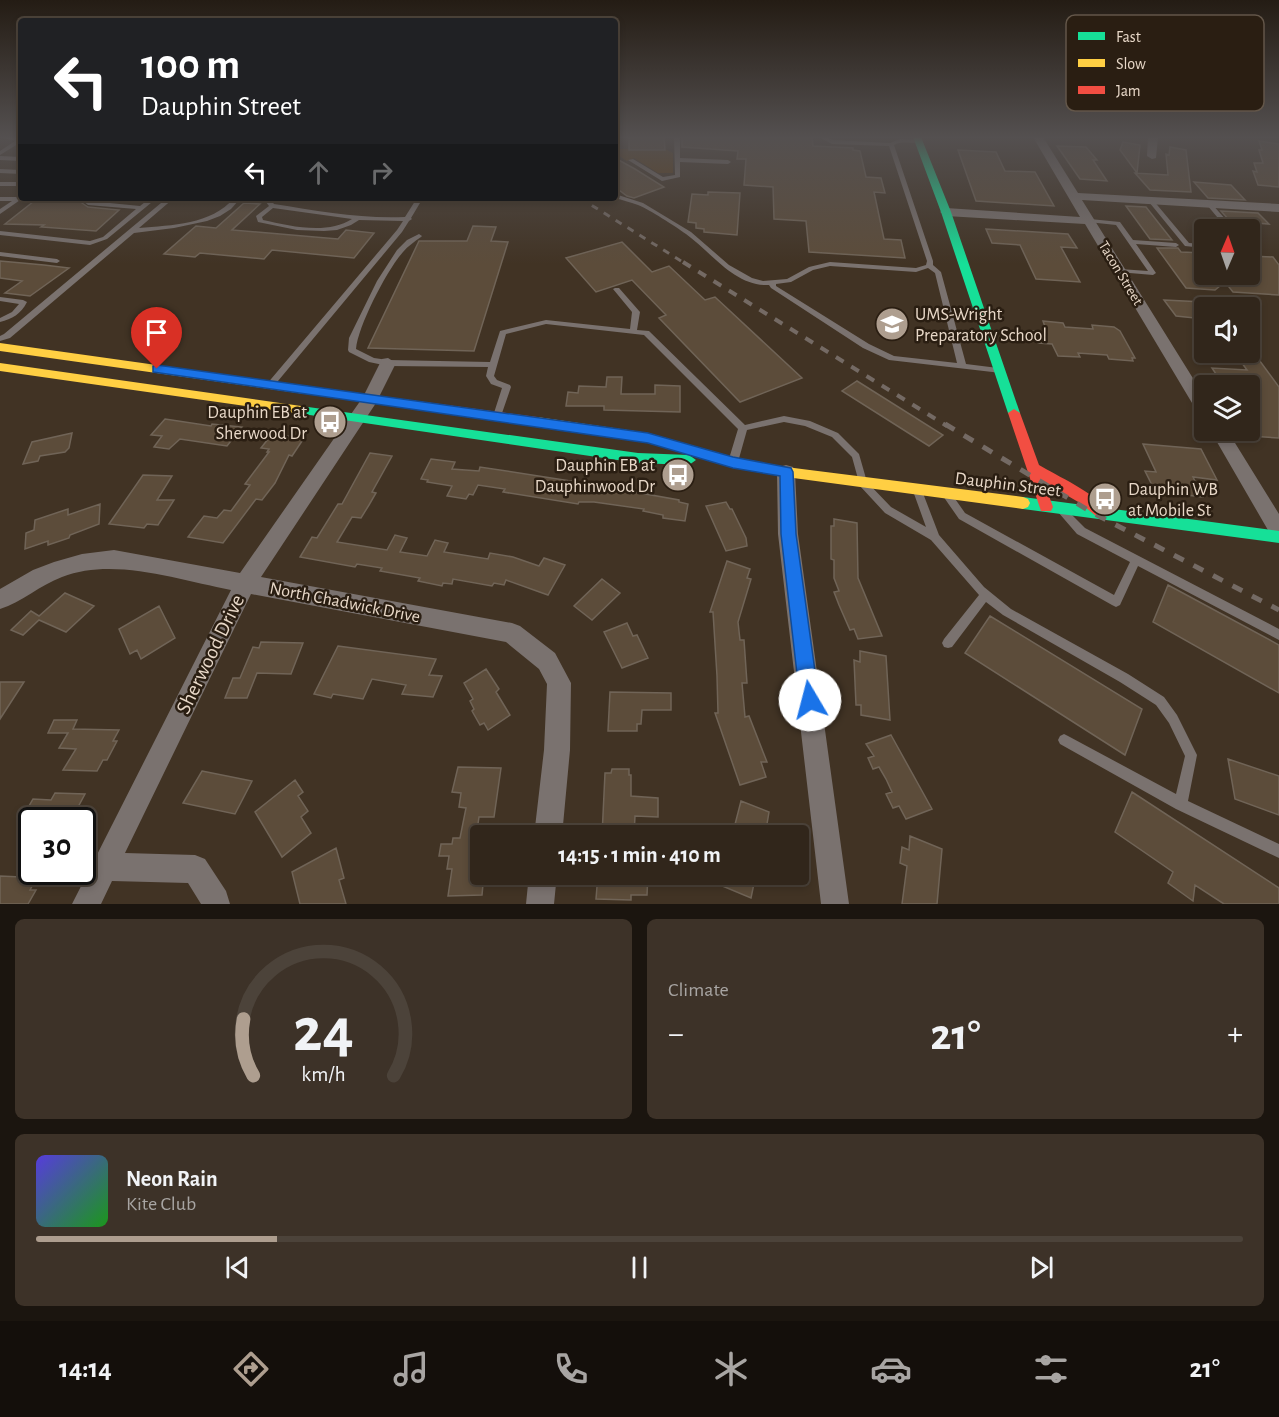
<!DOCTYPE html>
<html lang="en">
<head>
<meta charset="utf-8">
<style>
  body { margin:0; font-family:"Alegreya Sans",sans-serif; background:#3d3228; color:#f1f3f6; height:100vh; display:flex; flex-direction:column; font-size:22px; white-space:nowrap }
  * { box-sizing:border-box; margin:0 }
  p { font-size:20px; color:#a8a5a3 }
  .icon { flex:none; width:33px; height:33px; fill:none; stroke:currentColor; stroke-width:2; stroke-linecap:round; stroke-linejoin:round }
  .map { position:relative; height:904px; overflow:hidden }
  .side { display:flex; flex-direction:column; gap:15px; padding:15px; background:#1b150f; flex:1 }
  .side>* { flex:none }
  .hud { position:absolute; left:18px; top:18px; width:600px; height:183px; border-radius:6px; box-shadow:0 3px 9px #0003,0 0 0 2px #4c433a; background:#202124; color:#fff; overflow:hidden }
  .needle { width:39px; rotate:2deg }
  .fabs { position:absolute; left:1194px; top:219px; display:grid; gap:12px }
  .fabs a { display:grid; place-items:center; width:66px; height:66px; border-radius:6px; background:#31261b; box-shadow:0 3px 9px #0003,0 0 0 2px #4c433a; font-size:30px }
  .speed { position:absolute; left:18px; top:807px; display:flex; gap:12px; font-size:30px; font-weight:700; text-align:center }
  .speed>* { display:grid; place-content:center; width:78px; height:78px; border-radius:50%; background:#31261b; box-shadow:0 3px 9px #0003,0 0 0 2px #4c433a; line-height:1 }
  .speed .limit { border:3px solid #111; border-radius:9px; background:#fff; color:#111 }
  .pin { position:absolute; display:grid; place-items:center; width:51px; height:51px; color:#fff; margin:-62px -26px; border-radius:50% 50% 50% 0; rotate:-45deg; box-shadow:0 0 6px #0007 }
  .pin .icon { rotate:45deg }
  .me { position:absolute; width:66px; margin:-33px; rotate:352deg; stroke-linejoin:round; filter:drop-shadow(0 0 4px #0008) }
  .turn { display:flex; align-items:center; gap:21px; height:126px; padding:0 24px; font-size:27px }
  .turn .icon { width:78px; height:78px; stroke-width:2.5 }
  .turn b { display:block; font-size:42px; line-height:51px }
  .lanes { display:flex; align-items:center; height:57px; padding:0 24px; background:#0003; justify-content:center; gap:30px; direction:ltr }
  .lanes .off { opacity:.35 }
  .big { font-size:45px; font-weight:600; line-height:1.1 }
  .side .widget { flex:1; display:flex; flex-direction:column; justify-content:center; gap:9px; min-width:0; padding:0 21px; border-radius:9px; background:#3d3228 }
  .side .dial { align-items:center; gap:0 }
  .dial svg { height:156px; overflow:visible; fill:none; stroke:#4c433a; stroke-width:7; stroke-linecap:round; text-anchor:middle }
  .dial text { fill:#f1f3f6; stroke:none }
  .song { display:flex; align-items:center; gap:18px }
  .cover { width:72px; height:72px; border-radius:9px; background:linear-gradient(135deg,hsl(250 70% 55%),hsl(120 70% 35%)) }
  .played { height:6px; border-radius:3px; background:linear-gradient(90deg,#ae9e8f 20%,#4c433a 20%) }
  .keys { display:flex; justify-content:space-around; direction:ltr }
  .heat { display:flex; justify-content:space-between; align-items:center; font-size:33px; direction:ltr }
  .side .tiles { flex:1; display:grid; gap:15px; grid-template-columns:1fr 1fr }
  .widget:last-child { grid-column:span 2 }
  .trip { position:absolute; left:470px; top:825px; width:339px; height:60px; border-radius:6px; background:#31261b; box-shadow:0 3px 9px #0003,0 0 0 2px #4c433a; font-weight:600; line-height:60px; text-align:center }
  .tab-bar { display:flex; height:96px; justify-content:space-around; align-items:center; background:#140f0b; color:#a8a5a3 }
  .tab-bar .icon { width:42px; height:42px }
  .tab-bar .current { color:#ae9e8f }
  .tab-bar b { font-size:27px; color:#f1f3f6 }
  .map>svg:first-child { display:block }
  .green { fill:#5e3d13 }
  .building { fill:#5c4c3a; stroke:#706457; stroke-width:1.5 }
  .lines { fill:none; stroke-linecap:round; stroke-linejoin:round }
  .lane { fill:#7a726f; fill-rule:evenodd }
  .street { fill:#7a726f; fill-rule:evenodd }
  .fast { fill:#16e098; fill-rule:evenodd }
  .slow { fill:#ffcf43; fill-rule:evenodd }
  .jam { fill:#f24e42; fill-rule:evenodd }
  .rail-far2 { stroke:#746a64; stroke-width:3; stroke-dasharray:7 7; stroke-linecap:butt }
  .rail-far1 { stroke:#746a64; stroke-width:4; stroke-dasharray:9 9; stroke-linecap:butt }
  .rail { stroke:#746a64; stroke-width:5; stroke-dasharray:11 11; stroke-linecap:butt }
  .route { fill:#1a73e8; stroke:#114b97; stroke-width:1.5 }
  .labels { text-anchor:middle; stroke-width:5; stroke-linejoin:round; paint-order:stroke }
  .far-street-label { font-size:15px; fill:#e8d8c8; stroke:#2a1e12 }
  .poi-label { font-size:18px; fill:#e8d8c8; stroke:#2a1e12; text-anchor:start }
  .street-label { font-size:18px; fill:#e8d8c8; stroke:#2a1e12 }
  .near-street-label { font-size:21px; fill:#e8d8c8; stroke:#2a1e12 }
  .key { fill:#2a1e12; stroke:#635649; stroke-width:1.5 }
  .key-label { font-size:16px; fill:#e8d8c8 }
</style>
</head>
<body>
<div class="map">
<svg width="1279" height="904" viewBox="0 0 1279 904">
  <rect width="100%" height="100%" fill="#413324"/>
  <path class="green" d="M617 149H665L673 153V173H658L634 158 627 161 616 154Z"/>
  <path class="building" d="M629 137H664L665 150H629Z
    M682 137H812L813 146 853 148V150L860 151 866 177 881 178 885 193 874 192 884 239 901 240 905 258 809 252 806 221 774 219 773 187 744 185 746 159H737L738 151 682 147Z
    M1259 141 1279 144V187L1258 185 1253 171 1257 172 1254 163H1263L1259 150H1262Z
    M1123 142 1140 145 1137 173 1120 150Z
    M1057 146 1086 147 1097 160H1093L1107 181 1080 179Z
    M1170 147 1186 150 1191 192 1150 190 1135 173 1168 175 1166 154 1169 155Z
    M958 150 996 152 1005 171 1035 172 1054 206 976 201Z
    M615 158 635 169 664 187 634 198 627 196 615 187Z
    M1194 182 1231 185 1245 200 1208 198Z
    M708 192 740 193 737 235 704 232V229L696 228V223L688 222 692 194 708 195Z
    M38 198H83L82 203 88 207 119 210 96 231 41 227 44 225 5 224Z
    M244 203 260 204 232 230 338 239 346 230 374 233 354 258 272 250 264 259 200 253 195 257 164 254 196 226 216 228Z
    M1126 206 1146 207 1172 240 1150 239Z
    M1221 211 1258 213 1269 224 1230 221Z
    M473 226 496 227 491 241 508 242 474 351 368 348 419 241H467Z
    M986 229 1068 234 1077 248 1061 247 1080 282 1036 279 1020 245 992 243Z
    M622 242 652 272 669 266 705 300 715 297 802 378 740 402 659 318 666 315 632 280 596 292 566 258Z
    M1157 248H1178L1181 252 1204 253V274H1250V256L1273 257 1279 265V295L1233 292 1225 282 1215 290 1186 288Z
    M0 261 44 265 69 268 30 296 5 293 22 281 0 278Z
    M1164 300 1204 302V319L1176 316Z
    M1043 321 1063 323 1065 327 1093 329 1092 325 1114 327 1120 331 1135 358H1132L1133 361 1109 359 1107 355 1078 353 1080 357 1058 356 1052 344 1038 343 1033 331 1047 332Z
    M1234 352 1254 353 1279 387V438L1250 436V386H1224L1212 368 1247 370Z
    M607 377H622L621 394H655V385L680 386V412L604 410V406H566L568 392 578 393 579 386 606 387Z
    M857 381 943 435 929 446 842 391Z
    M165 419 211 426 212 424 242 427 227 446 180 439 169 449 154 447 162 436 151 435Z
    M72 433 69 448 65 452 40 456 38 461 23 464 32 442Z
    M272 434 304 438 292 456 289 455 275 483 262 500 256 499 223 543 188 537 204 516 217 518 224 510 231 511 250 485 245 484 269 452H267L269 449 261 448Z
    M1143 444 1201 449 1217 480 1193 477 1203 497 1155 491 1145 471 1156 472Z
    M370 453 392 456 372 492 376 493 369 505 361 518 352 517 337 542 387 550 395 535 407 538 400 552 427 556 435 540 448 543 444 552 488 559 490 553 513 557 539 566 544 558 565 565 548 595 506 580 504 585 494 583 492 586 453 579 452 584 443 583 442 586 418 581 420 578 380 571 382 568 357 564 355 567 300 557 312 537 317 538 338 504H342Z
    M431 459 455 462 452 469 479 471 480 467 571 481 569 484 597 489 599 485 629 489V491L679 500V502L688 504 685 521 663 518V515L643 511 644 509 594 502H579L578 504 503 492 505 489 478 485 473 495 469 494 466 499 447 496 452 486 427 482 428 480 421 479Z
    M143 475 172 476 157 500H174L158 525 147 524 144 528 109 524Z
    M726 502 730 509H732L746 538 747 546 726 551 706 506Z
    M100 504 99 524 70 535 69 538 48 545V541L25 549 26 533 34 530 35 520 68 509V515Z
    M834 519 857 523 858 578 882 636 858 639 854 629 850 630 839 605 834 592 839 591 834 578V560L831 559V526H834Z
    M727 561 750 569 747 578 751 579 738 622 740 640H744L747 683H742L745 717 749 716 767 762H761L766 777 740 785 715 713H718L717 676 713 612H710Z
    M602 579 620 593 592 620 574 606Z
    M1168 585 1279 645V693L1153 622Z
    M65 593 94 606 66 632 39 620 23 635 11 630 31 611 39 616Z
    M159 606 175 638 141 659 137 650 130 654 119 629Z
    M990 616 1142 709 1125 755 965 653Z
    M627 623 633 636 637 635 648 658 622 668 604 632Z
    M261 642 303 643 291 674 257 673 247 698H225L233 678H240L253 647 259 648Z
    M338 646 436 659 429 675 442 676 433 697 402 694 406 685 372 679 363 699 333 694 331 698 314 694Z
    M860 651 886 656 890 720 861 715V705H856L854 660 860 662Z
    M486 669 499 689 496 692 510 715 488 730 484 723 480 725 472 711 474 709 470 701 473 699 464 683Z
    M0 682H24L0 719Z
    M610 692 671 693V710H642L641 724H637V731H608Z
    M54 720H77L73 729 119 730 113 741H117L107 760H103L97 771 63 770 76 749 59 748 68 733H48Z
    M891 735 932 809 906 819 899 806 893 808 886 794 892 792 886 779 879 767 873 769 868 758 874 756 866 744Z
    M1228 759 1279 776V815L1235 799Z
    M458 767 501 768 494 817H479L474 851H480V874H484L482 895 448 896 452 869H447L449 856H439L441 844H452L453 838H460L466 808 459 807 461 793 452 792Z
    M612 769H629V775H631V796L658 798V817L635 816 634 836H602L605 773H611Z
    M202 771 252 781 235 814 183 803Z
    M295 780 303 792 298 796 308 811 301 817 311 833 282 857 255 812Z
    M1132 792 1279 888V904H1224L1195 885 1193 901 1168 883 1173 872 1115 832Z
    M55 793 85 794 71 820H21L33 799 51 800Z
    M741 801 769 812 765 836H732Z
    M910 836 942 849 937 904H902L907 866 900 863 902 847 909 850Z
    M336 848 344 878 339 880 346 904H300L292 872Z
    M24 872H40L30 890H36L28 904H0V876L21 877Z
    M598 874H648L647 895H631V900L596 899Z
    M722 874H756L751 898 720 885Z"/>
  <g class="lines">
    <path class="lane" d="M0 137 21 138V142L0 155V151L15 141Z
      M674 137H680V158L728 160 731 162 728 164 680 162V177L662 181 628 160 633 159 663 177 675 175Z
      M819 137H826L833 140 890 143 900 139 920 140 921 141C912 145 902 140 894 145L933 261V265L941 272 966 364 998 368 1002 371 1001 373 889 360 863 348 771 288 769 285C735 287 711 252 686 234 675 226 650 210 638 205 630 202 622 200 615 198V194L643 203 691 232 729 265 752 278 763 281 787 279 809 267 830 262 916 268 926 265 927 261 889 146 832 144ZM830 266 916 272 928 268 935 273 957 363 894 356 869 344 776 286V284L791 282 813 270Z
      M0 156 21 157V161L0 160Z
      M0 169 21 170V174L0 173Z
      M0 182H21V186H0Z
      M21 195V198H23L0 214V209L12 201H0V197H17Z
      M86 198H92L90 201 140 206 150 198H157L107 239 90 245 0 235V231L90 241 103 237 136 209 88 205 83 201Z
      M167 198H174L139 228C172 225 211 225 234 198H268L270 199 274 204C318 211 361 219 405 217L417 198H423L411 218 412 219 409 221 402 232 273 387H267L266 385 397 230 403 221 359 220 351 225 337 230 324 231 297 230 258 222 256 216 269 206 266 202 239 200 231 209 220 216 207 221 174 228 134 233 10 338 0 341V336L4 334ZM273 208 352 219C327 235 290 226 263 220L262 217Z
      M346 198H367C362 201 351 201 346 198Z
      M1149 200H1153L1189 243 1204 244V248L1185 246 1149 202Z
      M1207 203H1211L1235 230H1228L1207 205Z
      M1090 219 1120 222 1133 240 1176 243 1179 245 1176 247 1136 244 1156 273 1153 275 1118 272V270L1120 269 1148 271 1116 225 1088 222V220Z
      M419 234 422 236 421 237C414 242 408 246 403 252 387 270 358 326 356 349L374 358 388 360 490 362 500 331 546 320 630 329 632 312 613 289 615 288H619L640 312 637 330 649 331 745 425 784 416 810 421 838 433 859 454 867 482 891 507 926 527 913 491 915 488H921L939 535 984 587 1011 609 1128 674 1164 697 1177 715 1197 755 1188 801 1279 844V858L1176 809 1060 744 1058 740 1060 736 1064 734 1068 736 1176 794 1185 756 1169 723 1156 705 1120 682 1003 615 986 602 952 647 948 648 944 647 942 643 944 639 979 595 931 540 885 513 860 486 852 457 832 437 805 426 784 422 747 430 738 462 733 465 730 464 728 462 738 429 644 335 546 324 506 334 494 376 497 380 510 385 511 387 501 416 497 419 493 416 502 388 491 384 486 376 488 367 388 366 369 362 349 352 348 350 349 338 377 281 397 250 407 240Z
      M0 252 57 259 60 261 57 263 0 256Z
      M0 297 23 300 27 302C21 314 12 319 0 322V318L12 312 19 304 0 301Z
      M948 492 951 493 965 513 1114 595 1130 562 1077 534 1058 512 1060 509 1063 508 1066 509 1085 528 1279 629V640L1138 566 1120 605 1116 607 1112 605 959 519 943 496 945 493Z"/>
    <path class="street" d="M1033 137H1043L1078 193 1279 204V212L1082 200 1204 396V415L1198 413 1085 224 946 216 940 212 946 208 1080 217Z
      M1148 137H1158L1156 158 1152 159 1147 156Z
      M388 358 396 363 376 403 261 577 512 623 520 626 555 653 571 683 570 750 562 836H534L544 750 547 684 539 669 506 642 251 594 125 853 195 855 205 859 226 891 230 904H201L188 883 112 881 101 904H72L231 590C178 580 114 557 62 577 40 585 22 602 0 609V589L33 570 54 562 82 554 114 550 240 573 363 397 382 359Z
      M1210 430H1227L1279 514V539L1272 537Z
      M786 465 793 467 795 472 798 534 849 904H821L778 534 777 472 779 467Z
      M529 874H557L554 904H526Z"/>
    <path class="fast" d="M913 137H921L951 212 1020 413 1019 416 1014 417 1008 413 941 212Z
      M301 406 638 453 689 455 696 460 689 465 638 463 296 413 295 410 296 407Z
      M1023 497 1279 531V543L1023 509 1018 507 1016 503 1018 499Z"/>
    <path class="slow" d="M0 343 305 386 311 390 305 394 0 351Z
      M0 363 301 406 307 410 301 414 0 371Z
      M537 417 648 433 733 457 786 467 1023 497 1028 499 1030 503 1028 507 1023 509 786 477 733 467 648 443 532 425 531 422 532 419Z"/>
    <path class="jam" d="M305 386 537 417 543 422 537 427 301 393 299 390 301 387Z
      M1014 409 1020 413 1039 465C1057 476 1098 494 1108 512L1106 516 1101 518 1096 516 1080 503 1044 482 1053 507 1051 511H1041L1008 413Z"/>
    <path class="rail-far2" d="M580 198 686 264"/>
    <path class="rail-far1" d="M683 262 947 426"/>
    <path class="rail" d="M945 424 1093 513 1279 610"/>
  </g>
  <linearGradient id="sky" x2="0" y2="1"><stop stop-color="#241c14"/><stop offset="0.52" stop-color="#545050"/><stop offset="1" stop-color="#545050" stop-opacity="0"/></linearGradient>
  <rect width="1279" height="264" fill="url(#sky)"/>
  <path class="route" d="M157 365 648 433 733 457 791 468 793 472 796 534 819 700 816 706 810 708 803 706 800 700 781 534 780 476 733 468 648 443 153 372V366Z"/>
  <defs>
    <g id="school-disc" transform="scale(1.725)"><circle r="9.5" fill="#ae9e8f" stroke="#2a1e12"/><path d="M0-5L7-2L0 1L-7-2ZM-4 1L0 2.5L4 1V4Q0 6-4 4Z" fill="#fff"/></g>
    <g id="bus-disc" transform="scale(1.725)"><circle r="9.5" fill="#ae9e8f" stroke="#2a1e12"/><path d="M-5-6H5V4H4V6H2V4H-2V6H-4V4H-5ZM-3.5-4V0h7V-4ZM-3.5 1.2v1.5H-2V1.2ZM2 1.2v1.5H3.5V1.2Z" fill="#fff"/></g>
  </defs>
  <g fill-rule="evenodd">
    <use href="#school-disc" x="892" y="324"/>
    <use href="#bus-disc" x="330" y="422"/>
    <use href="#bus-disc" x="678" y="475"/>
    <use href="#bus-disc" x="1105" y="499"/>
  </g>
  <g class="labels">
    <g class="far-street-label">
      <text transform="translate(1121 273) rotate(59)" y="5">Tacon Street</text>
    </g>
    <g class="poi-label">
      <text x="915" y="320">UMS-Wright<tspan x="915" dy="21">Preparatory School</tspan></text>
      <text x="307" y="418" text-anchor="end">Dauphin EB at<tspan x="307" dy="21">Sherwood Dr</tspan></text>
      <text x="655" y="471" text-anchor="end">Dauphin EB at<tspan x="655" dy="21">Dauphinwood Dr</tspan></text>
      <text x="1128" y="495">Dauphin WB<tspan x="1128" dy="21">at Mobile St</tspan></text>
    </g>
    <g class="street-label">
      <text transform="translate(1008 484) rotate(7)" y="6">Dauphin Street</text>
      <text transform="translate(345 602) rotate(11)" y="6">North Chadwick Drive</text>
    </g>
    <g class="near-street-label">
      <text transform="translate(210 654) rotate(-64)" y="7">Sherwood Drive</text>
    </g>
  </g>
  <rect x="1066" y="15" width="198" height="96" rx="9" class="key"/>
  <rect x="1078" y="32" width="27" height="8" fill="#16e098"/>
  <rect x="1078" y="59" width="27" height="8" fill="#ffcf43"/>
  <rect x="1078" y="86" width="27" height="8" fill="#f24e42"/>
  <g class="key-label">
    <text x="1116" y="42">Fast</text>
    <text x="1116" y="69">Slow</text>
    <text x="1116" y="96">Jam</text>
  </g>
</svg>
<div class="fabs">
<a><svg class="needle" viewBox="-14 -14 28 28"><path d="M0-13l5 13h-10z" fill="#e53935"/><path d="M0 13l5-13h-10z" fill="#a8a5a3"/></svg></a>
<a><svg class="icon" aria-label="sound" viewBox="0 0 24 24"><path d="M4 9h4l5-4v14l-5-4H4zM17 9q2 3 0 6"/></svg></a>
<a><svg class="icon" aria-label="layers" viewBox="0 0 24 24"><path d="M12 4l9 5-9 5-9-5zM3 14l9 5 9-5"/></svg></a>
</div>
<div class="speed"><div class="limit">30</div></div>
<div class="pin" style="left:157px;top:369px;background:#d93025"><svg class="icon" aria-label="arrive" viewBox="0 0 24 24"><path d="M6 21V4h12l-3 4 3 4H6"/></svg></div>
<svg class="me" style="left:810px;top:700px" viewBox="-20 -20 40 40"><circle r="19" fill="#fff"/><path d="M0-13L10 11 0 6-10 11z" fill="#1a73e8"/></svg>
<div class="trip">14:15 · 1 min · 410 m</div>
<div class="hud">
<div class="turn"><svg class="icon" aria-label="left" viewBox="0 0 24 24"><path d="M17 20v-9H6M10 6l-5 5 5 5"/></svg><div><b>100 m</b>Dauphin Street</div></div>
<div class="lanes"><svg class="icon" aria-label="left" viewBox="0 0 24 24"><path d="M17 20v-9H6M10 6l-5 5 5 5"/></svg><svg class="icon off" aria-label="ahead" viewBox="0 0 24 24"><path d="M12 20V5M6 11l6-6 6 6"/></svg><svg class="icon off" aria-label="right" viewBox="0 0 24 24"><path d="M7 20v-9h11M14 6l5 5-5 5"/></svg></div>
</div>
</div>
<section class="side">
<div class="tiles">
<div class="widget dial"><svg viewBox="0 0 100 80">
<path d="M14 69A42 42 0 1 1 86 69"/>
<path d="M14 69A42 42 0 0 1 9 40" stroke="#ae9e8f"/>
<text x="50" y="56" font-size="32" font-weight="700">24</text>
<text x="50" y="72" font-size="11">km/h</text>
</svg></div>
<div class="widget"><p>Climate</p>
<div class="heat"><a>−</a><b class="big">21°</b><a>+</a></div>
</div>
<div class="widget">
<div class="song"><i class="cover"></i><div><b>Neon Rain</b><p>Kite Club</p></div></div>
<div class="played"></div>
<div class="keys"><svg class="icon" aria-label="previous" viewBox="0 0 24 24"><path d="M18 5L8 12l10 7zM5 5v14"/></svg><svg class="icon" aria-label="pause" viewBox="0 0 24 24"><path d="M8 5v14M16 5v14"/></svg><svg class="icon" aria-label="next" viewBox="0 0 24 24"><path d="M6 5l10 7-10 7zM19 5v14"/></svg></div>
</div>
</div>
</section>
<nav class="tab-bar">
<b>14:14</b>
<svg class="icon current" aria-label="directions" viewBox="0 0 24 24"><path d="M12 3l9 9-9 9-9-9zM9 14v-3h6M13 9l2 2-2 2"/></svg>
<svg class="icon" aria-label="music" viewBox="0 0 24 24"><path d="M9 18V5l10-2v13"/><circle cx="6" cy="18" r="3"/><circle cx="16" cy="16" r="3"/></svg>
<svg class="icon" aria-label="phone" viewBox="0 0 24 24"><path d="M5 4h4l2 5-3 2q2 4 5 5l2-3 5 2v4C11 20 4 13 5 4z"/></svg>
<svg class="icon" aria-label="climate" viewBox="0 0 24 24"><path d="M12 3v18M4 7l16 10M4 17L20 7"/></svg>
<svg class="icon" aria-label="car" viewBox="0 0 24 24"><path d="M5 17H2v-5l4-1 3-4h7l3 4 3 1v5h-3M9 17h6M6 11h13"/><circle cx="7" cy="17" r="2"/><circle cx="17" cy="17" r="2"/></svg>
<svg class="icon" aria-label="filters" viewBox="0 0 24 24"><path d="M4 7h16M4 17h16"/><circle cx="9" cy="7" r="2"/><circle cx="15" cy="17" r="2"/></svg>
<b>21°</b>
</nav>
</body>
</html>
